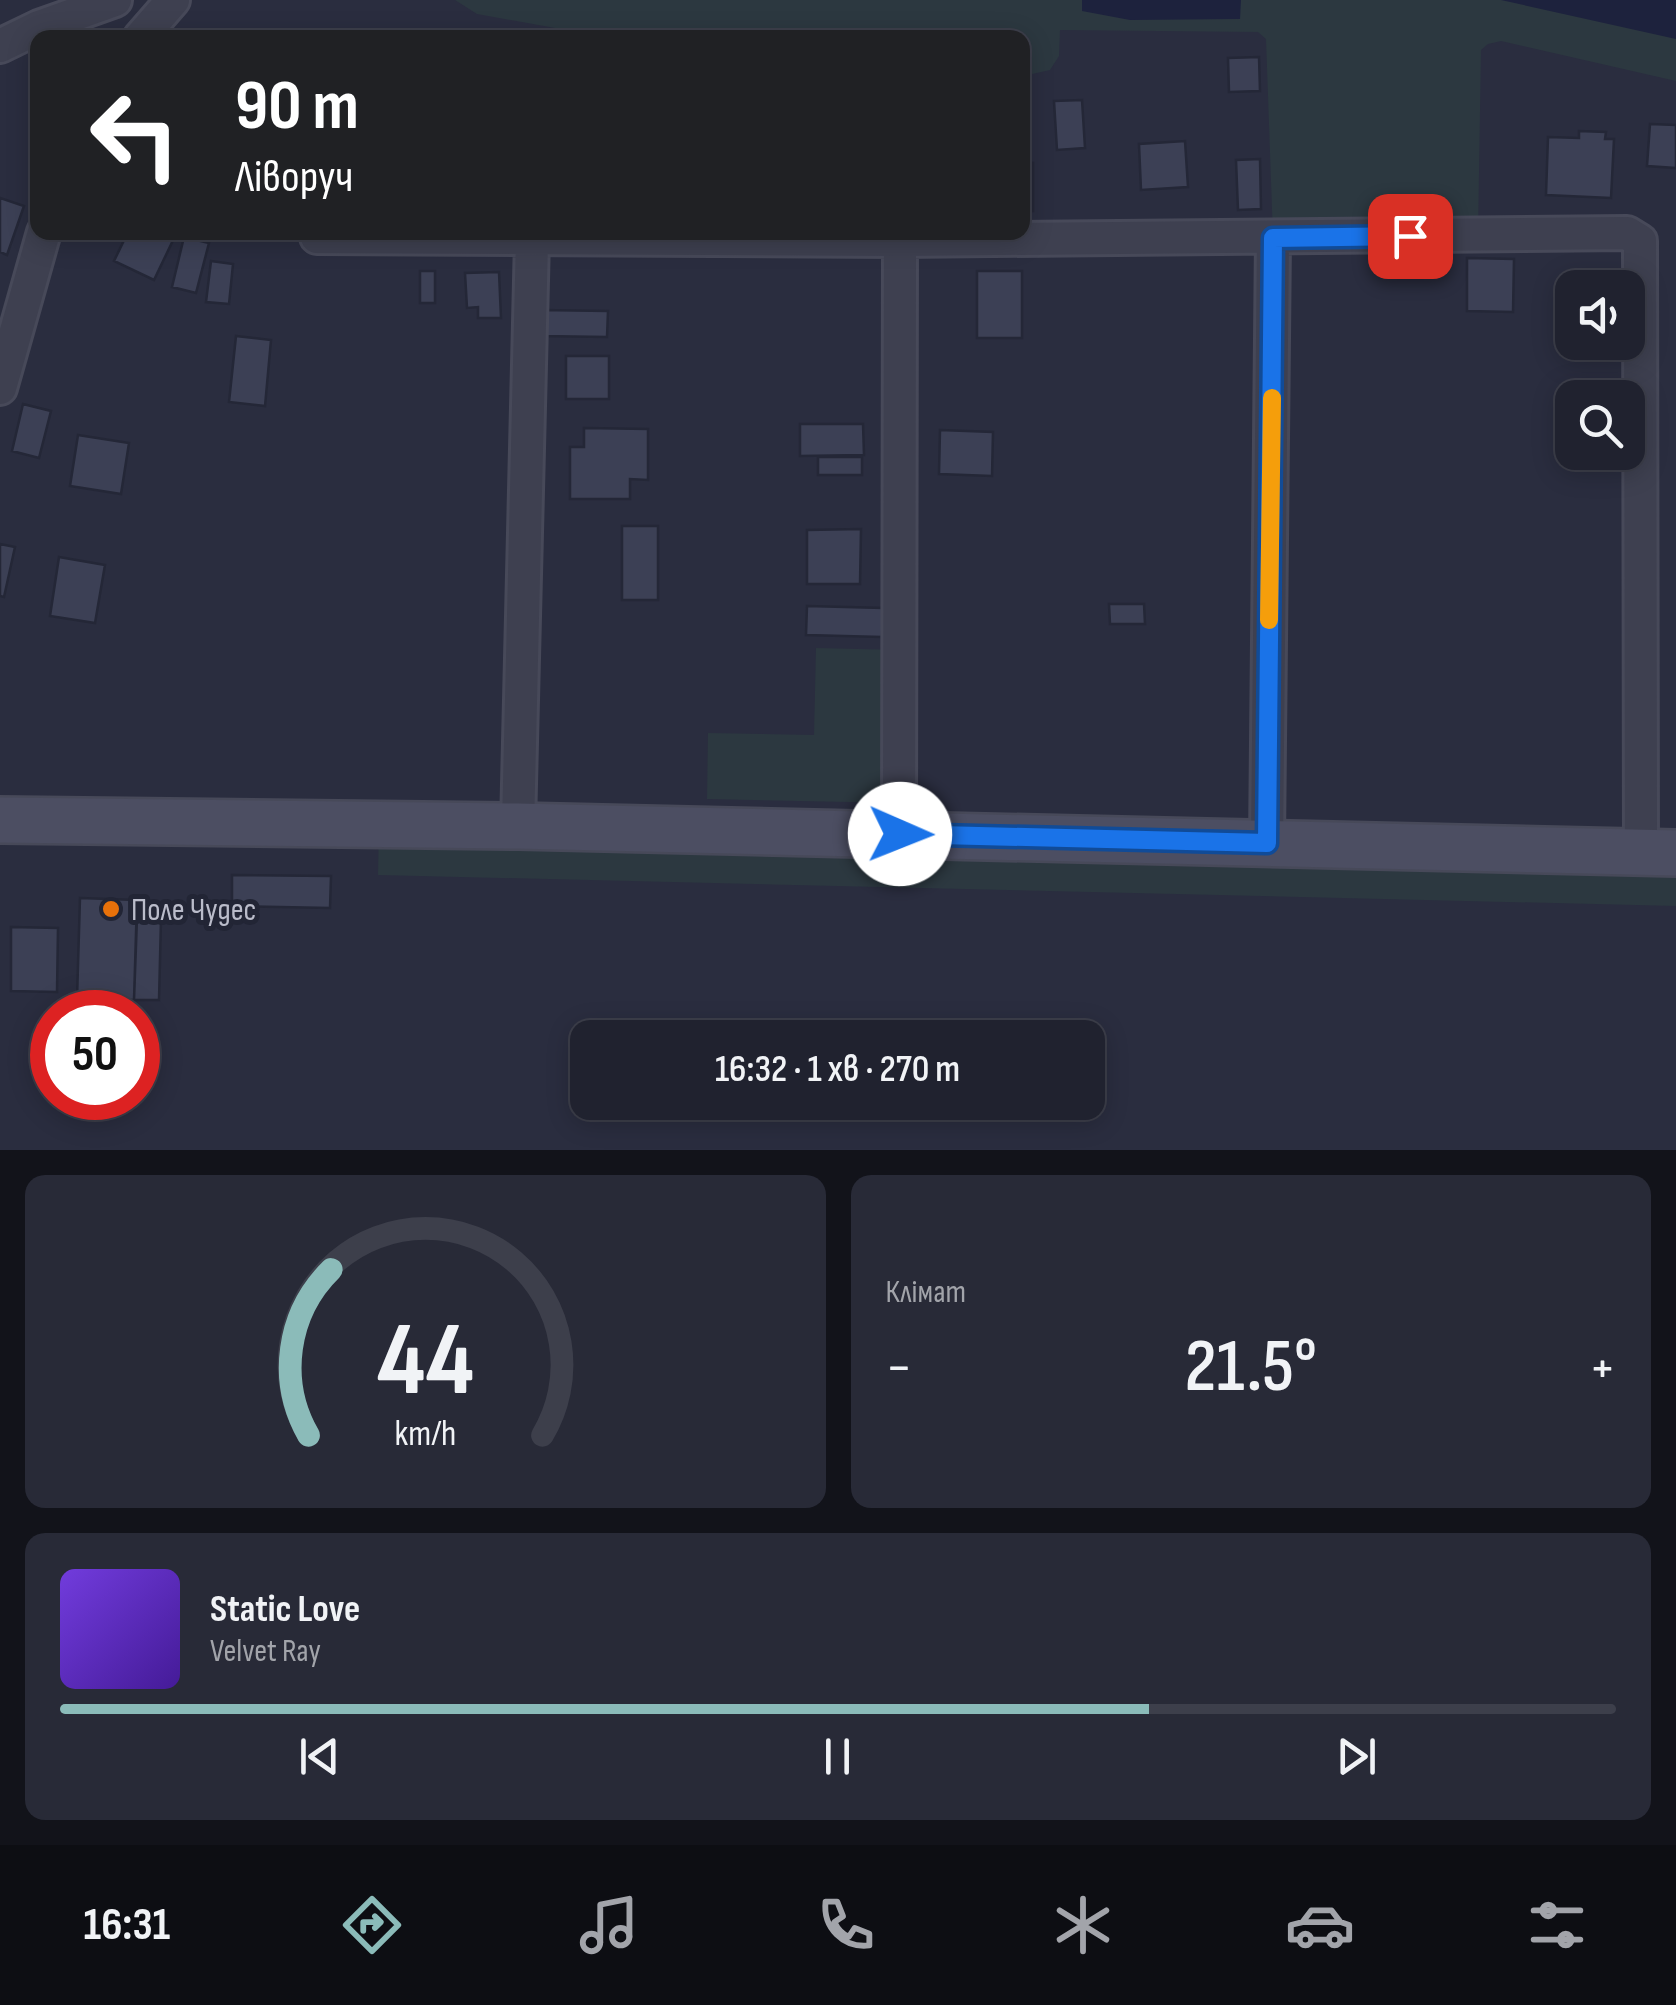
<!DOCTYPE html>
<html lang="uk">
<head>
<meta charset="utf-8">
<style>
  body { margin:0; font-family:"Sofia Sans Condensed",sans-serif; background:#282a37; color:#f1f3f6; height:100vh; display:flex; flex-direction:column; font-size:38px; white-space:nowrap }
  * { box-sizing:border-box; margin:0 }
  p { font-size:32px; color:#a2a4aa }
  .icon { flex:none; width:55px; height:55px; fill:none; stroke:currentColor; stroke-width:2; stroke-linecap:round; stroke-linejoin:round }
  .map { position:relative; height:1150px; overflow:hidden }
  .side { display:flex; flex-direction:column; gap:25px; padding:25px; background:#12131a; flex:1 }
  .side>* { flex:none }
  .banner { position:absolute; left:30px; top:30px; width:1000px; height:210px; border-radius:20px; box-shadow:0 5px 25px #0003,0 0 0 2px #3d3f4b; background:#202124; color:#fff; overflow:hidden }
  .buttons { position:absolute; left:1555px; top:270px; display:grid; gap:20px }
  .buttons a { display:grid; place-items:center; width:90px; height:90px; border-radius:20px; background:#20222f; box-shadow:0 5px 25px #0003,0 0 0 2px #3d3f4b; font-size:50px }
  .speed { position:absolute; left:30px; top:990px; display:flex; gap:20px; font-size:50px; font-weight:700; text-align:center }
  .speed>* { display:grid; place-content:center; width:130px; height:130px; border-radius:50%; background:#20222f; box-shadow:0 5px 25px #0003,0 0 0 2px #3d3f4b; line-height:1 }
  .speed .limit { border:15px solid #d22; background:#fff; color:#111 }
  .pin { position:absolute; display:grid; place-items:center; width:85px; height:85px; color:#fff; margin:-42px; border-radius:20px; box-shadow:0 5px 15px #0006 }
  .me { position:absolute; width:110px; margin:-55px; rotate:91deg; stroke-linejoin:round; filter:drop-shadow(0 0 8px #0008) }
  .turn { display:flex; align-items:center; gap:35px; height:210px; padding:0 40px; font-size:45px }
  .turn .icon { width:130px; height:130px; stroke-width:2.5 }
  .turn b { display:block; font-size:70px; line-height:85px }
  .big { font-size:75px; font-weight:600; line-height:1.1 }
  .side .tile { flex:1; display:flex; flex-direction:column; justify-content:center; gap:15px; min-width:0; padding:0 35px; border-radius:20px; background:#282a37 }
  .side .dial { align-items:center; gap:0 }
  .dial svg { height:260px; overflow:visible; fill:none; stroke:#3d3f4b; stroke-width:7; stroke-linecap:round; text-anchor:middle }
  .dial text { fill:#f1f3f6; stroke:none }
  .song { display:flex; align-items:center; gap:30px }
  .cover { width:120px; height:120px; border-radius:15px; background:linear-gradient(135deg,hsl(260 70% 55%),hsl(260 70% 35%)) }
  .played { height:10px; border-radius:5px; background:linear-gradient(90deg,#8bbbb9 70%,#3d3f4b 70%) }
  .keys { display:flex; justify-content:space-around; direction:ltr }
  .heat { display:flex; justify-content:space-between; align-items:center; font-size:55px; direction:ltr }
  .side .tiles { flex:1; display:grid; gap:25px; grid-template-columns:1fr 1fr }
  .tile:last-child { grid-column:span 2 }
  .trip { position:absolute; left:570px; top:1020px; width:535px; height:100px; border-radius:20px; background:#20222f; box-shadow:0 5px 25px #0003,0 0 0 2px #3d3f4b; font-weight:600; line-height:100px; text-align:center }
  .dock { display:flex; height:160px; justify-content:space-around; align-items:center; background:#0d0e13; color:#a2a4aa }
  .dock .icon { width:70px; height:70px }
  .dock .on { color:#8bbbb9 }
  .dock b { font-size:45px; color:#f1f3f6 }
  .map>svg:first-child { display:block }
  .green { fill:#2c3840 }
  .water { fill:#1d223d }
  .building { fill:#3c4055; stroke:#242737; stroke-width:2.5 }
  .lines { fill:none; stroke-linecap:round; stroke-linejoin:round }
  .minor-casing { stroke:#474959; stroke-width:38 }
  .secondary-casing { stroke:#474959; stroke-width:50 }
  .minor { stroke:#3e4050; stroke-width:32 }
  .secondary { stroke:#4c4e62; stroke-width:45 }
  .route-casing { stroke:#114b97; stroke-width:25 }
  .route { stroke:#1a73e8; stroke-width:18 }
  .slow { stroke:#f59e0b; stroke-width:18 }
  .food-dot { fill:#e8710a; stroke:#222535; stroke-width:4 }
  .labels { text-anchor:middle; stroke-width:10; stroke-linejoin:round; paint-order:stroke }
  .poi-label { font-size:32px; fill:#babcca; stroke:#222535; text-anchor:start }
</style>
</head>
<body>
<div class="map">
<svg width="1676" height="1150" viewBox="0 0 1676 1150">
  <rect width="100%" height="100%" fill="#2a2d3f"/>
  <path class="green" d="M455 0H1676V81L1501 41 1488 44 1481 50 1478 235 1273 238 1266 39 1258 32 1060 30 1059 56 1050 70 1023 76 1022 38 605 37 477 14Z
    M816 648 901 650 898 803 707 799 708 733 814 735Z
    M379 825 1676 853V906L378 875Z"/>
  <path class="water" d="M1082 0H1241L1240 19 1130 20 1082 11Z
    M1501 0H1676V39Z"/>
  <path class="building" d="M1259 57 1260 91 1229 92 1228 58Z
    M1082 100 1085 148 1057 150 1054 101Z
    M1650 124 1676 125V168L1647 166Z
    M1579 131 1606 132 1605 139H1614L1611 198 1546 195 1548 137 1579 138Z
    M1185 141 1188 187 1141 190 1139 144Z
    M1260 159 1261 209 1238 210 1236 160Z
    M1022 162 1033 163V211H1022Z
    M0 198 24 206 7 255 0 252Z
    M128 232H177L154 280 114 261Z
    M184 237 209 243 196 293 172 287Z
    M1467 258 1514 259 1513 312 1467 311Z
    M211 261 233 264 229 304 206 302Z
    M420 271H435V303H420Z
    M977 271H1022V338H977Z
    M499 272 501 318H478V307L467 308 465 273Z
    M540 310 608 311 607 337 540 336Z
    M236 336 271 340 265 406 229 402Z
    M566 356H609V399H566Z
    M23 404 51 411 39 458 12 451Z
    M800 424H863L864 455 800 456Z
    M584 428 648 429V480L630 479V499H570V447H584Z
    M940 430 993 432 992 476 939 474Z
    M78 435 129 443 121 494 70 486Z
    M818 457H862V475H818Z
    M622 526H658V600H622Z
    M861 529 860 584H807V530Z
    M0 544 15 547 4 597 0 596Z
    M59 557 105 565 95 623 50 616Z
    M1109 604H1144L1145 624H1110Z
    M807 606 883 608 882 637 806 635Z
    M232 875 331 876 330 908 232 906Z
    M80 898 137 900 134 1000 77 999Z
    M137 918 161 919 159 1000H134Z
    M11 927 58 928 57 992 11 991Z
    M77 999 129 1000V1012H77Z"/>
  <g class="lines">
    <g class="minor-casing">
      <path id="minor" d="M140 38 173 0
        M0 46 39 27 115 0
        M317 237 900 240 1627 233 1640 241 1641 852
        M0 388 44 232
        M518 826 532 239
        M899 834 900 240
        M1267 843 1273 238"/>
    </g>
    <g class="secondary-casing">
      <path id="secondary" d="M0 820 518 826 1676 853"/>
    </g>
    <use href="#minor" class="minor"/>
    <use href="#secondary" class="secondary"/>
  </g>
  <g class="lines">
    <g class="route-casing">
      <path id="route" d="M900 834 1267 843 1273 238 1410 236"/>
    </g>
    <use href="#route" class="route"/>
    <path class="slow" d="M1269 620 1272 398"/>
  </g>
  <circle class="food-dot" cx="111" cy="909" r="10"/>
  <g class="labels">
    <g class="poi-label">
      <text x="131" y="920">Поле Чудес</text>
    </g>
  </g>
</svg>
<div class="buttons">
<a><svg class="icon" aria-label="sound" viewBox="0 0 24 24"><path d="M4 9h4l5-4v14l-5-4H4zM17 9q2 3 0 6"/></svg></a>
<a><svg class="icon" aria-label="search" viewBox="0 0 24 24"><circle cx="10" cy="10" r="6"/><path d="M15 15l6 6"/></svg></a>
</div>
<div class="speed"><div class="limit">50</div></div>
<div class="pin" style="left:1410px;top:236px;background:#d93025"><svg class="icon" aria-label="arrive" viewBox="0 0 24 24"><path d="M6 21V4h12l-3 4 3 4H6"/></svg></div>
<svg class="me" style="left:900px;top:834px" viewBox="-20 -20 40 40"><circle r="19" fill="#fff"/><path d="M0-13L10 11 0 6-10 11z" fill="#1a73e8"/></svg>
<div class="trip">16:32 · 1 хв · 270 m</div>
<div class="banner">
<div class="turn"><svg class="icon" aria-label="left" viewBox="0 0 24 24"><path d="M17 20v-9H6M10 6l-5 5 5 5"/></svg><div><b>90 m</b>Ліворуч</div></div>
</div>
</div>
<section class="side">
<div class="tiles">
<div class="tile dial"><svg viewBox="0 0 100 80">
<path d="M14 69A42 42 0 1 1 86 69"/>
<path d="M14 69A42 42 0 0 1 21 18" stroke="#8bbbb9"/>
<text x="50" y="56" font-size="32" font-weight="700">44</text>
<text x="50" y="72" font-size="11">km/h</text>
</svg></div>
<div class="tile"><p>Клімат</p>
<div class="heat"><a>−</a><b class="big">21.5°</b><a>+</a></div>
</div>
<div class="tile">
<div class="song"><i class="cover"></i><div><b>Static Love</b><p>Velvet Ray</p></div></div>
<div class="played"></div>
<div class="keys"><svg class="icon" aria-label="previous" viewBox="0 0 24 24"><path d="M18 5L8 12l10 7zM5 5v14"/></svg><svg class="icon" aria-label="pause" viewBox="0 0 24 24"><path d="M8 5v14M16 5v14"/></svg><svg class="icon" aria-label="next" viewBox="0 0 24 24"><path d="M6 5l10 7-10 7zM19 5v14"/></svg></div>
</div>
</div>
</section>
<nav class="dock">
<b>16:31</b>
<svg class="icon on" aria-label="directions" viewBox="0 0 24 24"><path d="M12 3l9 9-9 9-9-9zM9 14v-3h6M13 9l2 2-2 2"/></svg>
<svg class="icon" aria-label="music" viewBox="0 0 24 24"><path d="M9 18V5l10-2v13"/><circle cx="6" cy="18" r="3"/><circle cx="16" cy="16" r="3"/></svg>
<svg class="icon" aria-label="phone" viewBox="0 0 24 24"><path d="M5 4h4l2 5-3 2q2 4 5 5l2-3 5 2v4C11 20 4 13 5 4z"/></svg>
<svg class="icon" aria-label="climate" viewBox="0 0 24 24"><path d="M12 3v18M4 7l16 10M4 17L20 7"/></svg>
<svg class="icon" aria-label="car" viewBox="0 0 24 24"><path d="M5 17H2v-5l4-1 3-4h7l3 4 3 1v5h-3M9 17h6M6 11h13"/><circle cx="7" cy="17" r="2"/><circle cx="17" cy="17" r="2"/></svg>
<svg class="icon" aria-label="filters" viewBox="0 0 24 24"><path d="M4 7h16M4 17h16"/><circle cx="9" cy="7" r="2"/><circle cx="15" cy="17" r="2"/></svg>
</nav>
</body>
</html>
